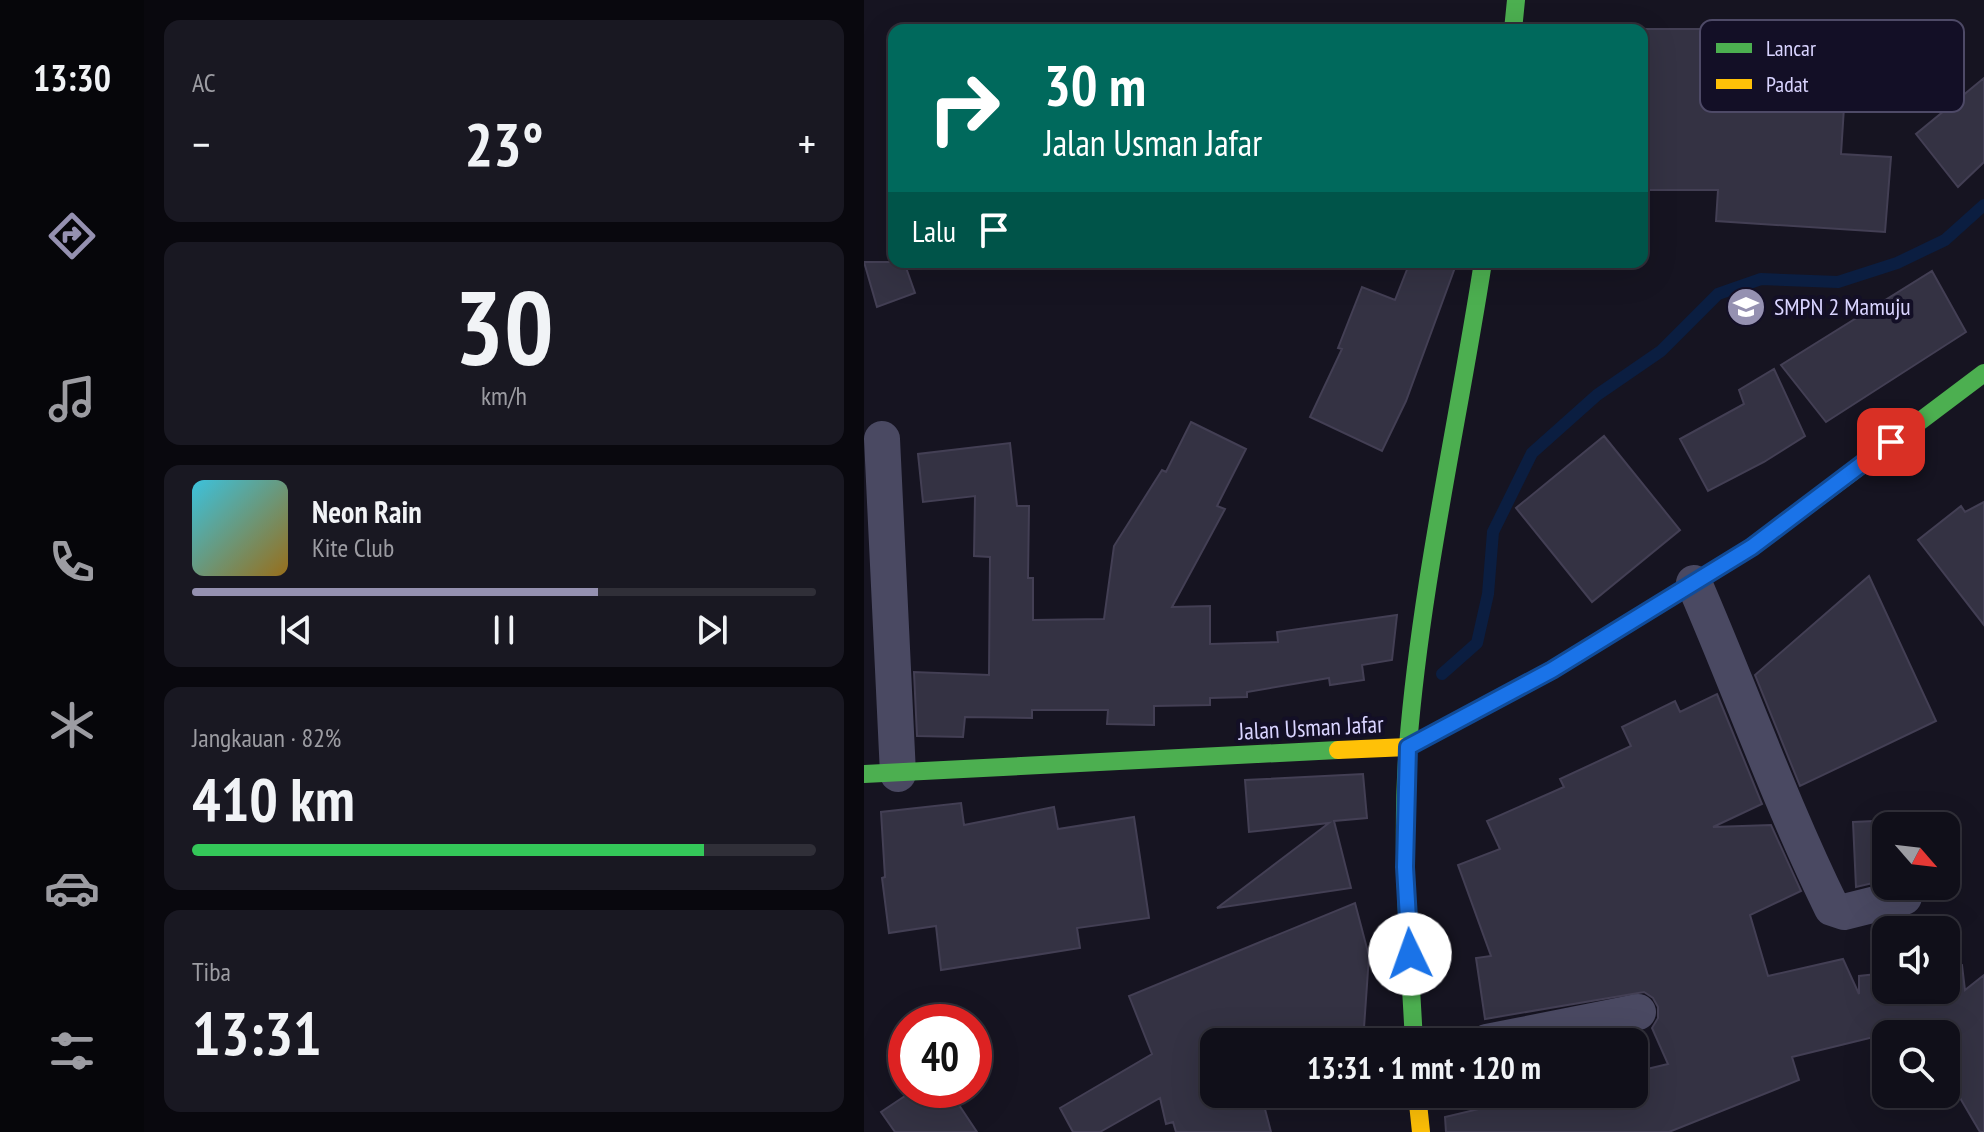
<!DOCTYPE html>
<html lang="id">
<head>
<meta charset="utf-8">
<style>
  body { margin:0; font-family:"PT Sans Narrow",sans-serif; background:#191822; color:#f1f3f6; height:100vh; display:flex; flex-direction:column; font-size:30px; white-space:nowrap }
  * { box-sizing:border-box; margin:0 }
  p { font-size:26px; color:#9c9ca2 }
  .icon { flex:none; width:44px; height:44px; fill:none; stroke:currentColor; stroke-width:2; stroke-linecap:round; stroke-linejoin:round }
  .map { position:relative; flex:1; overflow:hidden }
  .panel { display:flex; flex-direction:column; gap:20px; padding:20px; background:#09080e; width:720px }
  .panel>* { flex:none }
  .guide { position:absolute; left:24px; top:24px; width:760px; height:244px; border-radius:16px; box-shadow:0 8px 32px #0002,0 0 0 2px #302f38; background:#00695c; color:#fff; overflow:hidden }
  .needle { width:52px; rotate:118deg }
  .fabs { position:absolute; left:1008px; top:812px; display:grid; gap:16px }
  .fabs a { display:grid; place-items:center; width:88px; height:88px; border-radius:16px; background:#100f19; box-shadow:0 8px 32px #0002,0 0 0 2px #302f38; font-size:40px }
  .speed { position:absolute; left:24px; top:1004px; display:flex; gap:16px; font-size:40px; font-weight:700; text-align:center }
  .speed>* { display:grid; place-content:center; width:104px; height:104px; border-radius:50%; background:#100f19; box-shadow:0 8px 32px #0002,0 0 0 2px #302f38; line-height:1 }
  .speed .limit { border:12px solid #d22; background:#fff; color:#111 }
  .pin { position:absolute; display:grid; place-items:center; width:68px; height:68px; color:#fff; margin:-34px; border-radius:16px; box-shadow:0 4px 12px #0006 }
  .me { position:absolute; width:88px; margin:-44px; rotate:357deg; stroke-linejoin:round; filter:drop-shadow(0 0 6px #0008) }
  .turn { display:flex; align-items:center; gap:28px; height:168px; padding:0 24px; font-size:36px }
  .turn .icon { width:104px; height:104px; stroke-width:2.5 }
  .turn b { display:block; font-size:56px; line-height:68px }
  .then { display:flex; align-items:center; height:76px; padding:0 24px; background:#0003; gap:16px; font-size:30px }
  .big { font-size:60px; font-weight:700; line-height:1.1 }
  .panel .tile { flex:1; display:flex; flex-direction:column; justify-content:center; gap:12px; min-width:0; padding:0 28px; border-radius:16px; background:#191822 }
  .panel .dial { align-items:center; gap:0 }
  .dial b { font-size:104px; line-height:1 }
  .song { display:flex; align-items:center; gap:24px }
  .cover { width:96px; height:96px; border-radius:12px; background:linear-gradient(135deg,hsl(190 70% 55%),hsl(40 70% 35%)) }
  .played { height:8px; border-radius:4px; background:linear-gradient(90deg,#9591b1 65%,#302f38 65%) }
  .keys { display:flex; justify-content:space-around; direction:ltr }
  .heat { display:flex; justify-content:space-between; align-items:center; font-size:44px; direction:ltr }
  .charge { height:12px; border-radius:6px; background:linear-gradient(90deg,#34c759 82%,#302f38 0) }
  .trip { position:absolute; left:336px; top:1028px; width:448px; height:80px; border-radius:16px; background:#100f19; box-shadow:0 8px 32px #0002,0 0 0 2px #302f38; font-weight:700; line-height:80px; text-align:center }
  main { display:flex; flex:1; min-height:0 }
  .dock { display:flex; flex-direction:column; width:144px; justify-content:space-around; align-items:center; background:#06060a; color:#9c9ca2 }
  .dock .icon { width:56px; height:56px }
  .dock .current { color:#9591b1 }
  .dock b { font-size:36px; color:#f1f3f6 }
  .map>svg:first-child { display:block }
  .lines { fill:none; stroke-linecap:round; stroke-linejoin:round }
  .stream { stroke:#0b1e41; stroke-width:12 }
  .building { fill:#343243; stroke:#433f54; stroke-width:2 }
  .street { stroke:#4a4962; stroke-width:36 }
  .fast { stroke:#4caf50; stroke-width:18 }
  .slow { stroke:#ffc107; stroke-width:18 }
  .route-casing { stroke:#114b97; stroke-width:20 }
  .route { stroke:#1a73e8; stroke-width:14 }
  .labels { text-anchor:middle; stroke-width:8; stroke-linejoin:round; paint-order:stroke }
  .poi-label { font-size:24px; fill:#d9d4ff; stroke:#130f26; text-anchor:start }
  .street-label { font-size:24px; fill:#d9d4ff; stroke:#130f26 }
  .key { fill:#130f26; stroke:#4e4a67; stroke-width:2 }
  .key-label { font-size:22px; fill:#d9d4ff }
</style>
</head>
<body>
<main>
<nav class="dock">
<b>13:30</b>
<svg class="icon current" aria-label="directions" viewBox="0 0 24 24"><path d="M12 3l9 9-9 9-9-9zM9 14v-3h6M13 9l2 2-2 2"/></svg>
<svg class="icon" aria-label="music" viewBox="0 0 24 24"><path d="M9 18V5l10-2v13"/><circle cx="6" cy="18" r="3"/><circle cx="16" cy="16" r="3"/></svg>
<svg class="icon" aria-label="phone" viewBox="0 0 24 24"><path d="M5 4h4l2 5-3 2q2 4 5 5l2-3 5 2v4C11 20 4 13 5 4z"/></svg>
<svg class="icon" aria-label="climate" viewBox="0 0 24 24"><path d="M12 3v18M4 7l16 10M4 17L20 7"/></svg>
<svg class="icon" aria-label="car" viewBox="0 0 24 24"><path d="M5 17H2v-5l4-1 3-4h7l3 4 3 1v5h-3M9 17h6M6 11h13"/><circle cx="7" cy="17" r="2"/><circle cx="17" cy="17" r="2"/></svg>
<svg class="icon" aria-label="filters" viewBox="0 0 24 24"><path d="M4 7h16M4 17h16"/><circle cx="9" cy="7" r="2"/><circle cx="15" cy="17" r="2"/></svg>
</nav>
<section class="panel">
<div class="tile"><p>AC</p>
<div class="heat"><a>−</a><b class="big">23°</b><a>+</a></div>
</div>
<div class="tile dial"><b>30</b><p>km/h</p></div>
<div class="tile">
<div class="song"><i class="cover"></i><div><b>Neon Rain</b><p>Kite Club</p></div></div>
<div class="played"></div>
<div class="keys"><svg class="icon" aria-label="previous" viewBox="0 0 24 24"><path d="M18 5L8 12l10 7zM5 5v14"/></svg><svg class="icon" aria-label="pause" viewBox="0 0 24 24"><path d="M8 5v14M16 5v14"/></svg><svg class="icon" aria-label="next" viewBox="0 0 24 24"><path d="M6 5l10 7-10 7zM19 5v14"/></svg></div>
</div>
<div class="tile"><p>Jangkauan · 82%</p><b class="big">410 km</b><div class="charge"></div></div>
<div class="tile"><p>Tiba</p><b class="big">13:31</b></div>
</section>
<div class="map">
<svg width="1120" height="1132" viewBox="0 0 1120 1132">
  <rect width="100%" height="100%" fill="#161421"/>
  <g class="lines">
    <path class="stream" d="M578 674 613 643 624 594 629 532 668 453 733 395 797 351 854 294 897 279 974 282 1033 263 1081 240 1120 205"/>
  </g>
  <path class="building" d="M778 29H839V35L984 45 977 154 1027 157 1021 232 852 221 854 190H778Z
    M1120 78V162L1094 187 1052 134Z
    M0 262H40L51 293 13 307Z
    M546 262H593L542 401 518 451 446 417 478 349 474 348 498 287 531 300Z
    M1068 271 1102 332 962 422 917 365Z
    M910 369 941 436 900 462 844 491 816 439 880 404 875 390Z
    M327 422 382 449 353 506 361 509 308 607 346 606V644L414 642 413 632 533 615 528 660 498 665 500 680 466 685 465 678 383 692V697L346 698V705L290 706V725L243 724 244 710H168V718L101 717 99 737 53 736 50 672 125 675 126 557 110 556 111 496 59 502 54 454 146 443 153 506H165L164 578H169V620L240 619 250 546 298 470 302 472Z
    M740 436 816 530 728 602 652 508Z
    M1120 502V625L1054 540 1097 506 1101 512Z
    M1005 576 1072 721 936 786 891 675Z
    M853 694 898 804 849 827 907 825 937 891 886 915 904 976 979 959 995 994V976L1022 973V990H1082V967L1098 965 1101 990 1120 975V1132H1116L1082 1074V1027L1022 1034 928 1057 935 1080 805 1132H582L581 1117 678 1094H770V1072L804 1064 788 1028 794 1018V1007L789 998 780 992 621 1019 612 958 627 956 594 865 636 849 623 821 700 787 696 779 767 746 758 727 811 701 816 712Z
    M499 774 503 818 470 821 487 888 353 908 465 823 385 832 381 780Z
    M97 803 100 825 190 807 194 829 270 817 285 918 213 928 216 948 77 970 72 926 25 933 18 878 21 877 17 812Z
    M1077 818V826H1022V880L992 887 989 822Z
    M491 903 505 956 499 1042H350V1094H397L407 1132H312L309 1122 302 1124 296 1098 236 1132H209L196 1108 288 1054 265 996Z
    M50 1090H85L113 1132H31L17 1112Z"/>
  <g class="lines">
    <path class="street" d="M18 439 34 774
      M830 583C877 691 916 802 968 908L980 912 1040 897
      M623 1042 774 1012"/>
    <path class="fast" d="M649 30 652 0
      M1031 440 1120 373
      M0 774 474 750
      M550 1042C545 944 536 844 544 746 557 583 594 423 619 262"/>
    <path class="slow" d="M474 750 544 747 688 670 888 547 1031 440
      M553 1094 557 1132"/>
  </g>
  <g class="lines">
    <g class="route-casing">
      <path id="route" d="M546 954 541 867 544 747 688 670 888 547 1027 442"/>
    </g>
    <use href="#route" class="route"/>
  </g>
  <defs>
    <g id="school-disc" transform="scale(2)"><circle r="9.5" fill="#9591b1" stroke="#130f26"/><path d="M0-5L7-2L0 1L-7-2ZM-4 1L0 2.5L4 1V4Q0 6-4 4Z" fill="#fff"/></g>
  </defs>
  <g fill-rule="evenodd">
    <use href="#school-disc" x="882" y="307"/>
  </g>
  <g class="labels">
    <g class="poi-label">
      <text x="910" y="315">SMPN 2 Mamuju</text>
    </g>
    <g class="street-label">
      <text transform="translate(447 728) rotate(-3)" y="8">Jalan Usman Jafar</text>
    </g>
  </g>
  <rect x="836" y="20" width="264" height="92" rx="12" class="key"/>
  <rect x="852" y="43" width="36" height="10" fill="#4caf50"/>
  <rect x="852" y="79" width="36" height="10" fill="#ffc107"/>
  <g class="key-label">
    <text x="902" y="56">Lancar</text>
    <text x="902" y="92">Padat</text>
  </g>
</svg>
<div class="fabs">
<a><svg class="needle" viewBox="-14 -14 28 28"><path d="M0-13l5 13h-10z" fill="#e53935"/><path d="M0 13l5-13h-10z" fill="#9c9ca2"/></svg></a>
<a><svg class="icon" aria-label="sound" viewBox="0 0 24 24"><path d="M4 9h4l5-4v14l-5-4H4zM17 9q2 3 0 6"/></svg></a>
<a><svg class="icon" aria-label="search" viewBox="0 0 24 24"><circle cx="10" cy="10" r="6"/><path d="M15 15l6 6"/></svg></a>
</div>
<div class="speed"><div class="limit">40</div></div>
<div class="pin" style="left:1027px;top:442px;background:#d93025"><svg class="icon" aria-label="arrive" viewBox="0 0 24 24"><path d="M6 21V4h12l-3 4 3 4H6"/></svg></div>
<svg class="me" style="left:546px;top:954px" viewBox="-20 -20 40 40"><circle r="19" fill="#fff"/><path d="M0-13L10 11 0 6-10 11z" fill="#1a73e8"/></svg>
<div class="trip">13:31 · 1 mnt · 120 m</div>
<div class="guide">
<div class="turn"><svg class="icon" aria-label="right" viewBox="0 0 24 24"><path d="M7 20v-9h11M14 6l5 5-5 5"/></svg><div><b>30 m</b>Jalan Usman Jafar</div></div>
<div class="then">Lalu<svg class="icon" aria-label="arrive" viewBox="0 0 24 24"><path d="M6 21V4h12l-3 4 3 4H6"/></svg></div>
</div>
</div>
</main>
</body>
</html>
